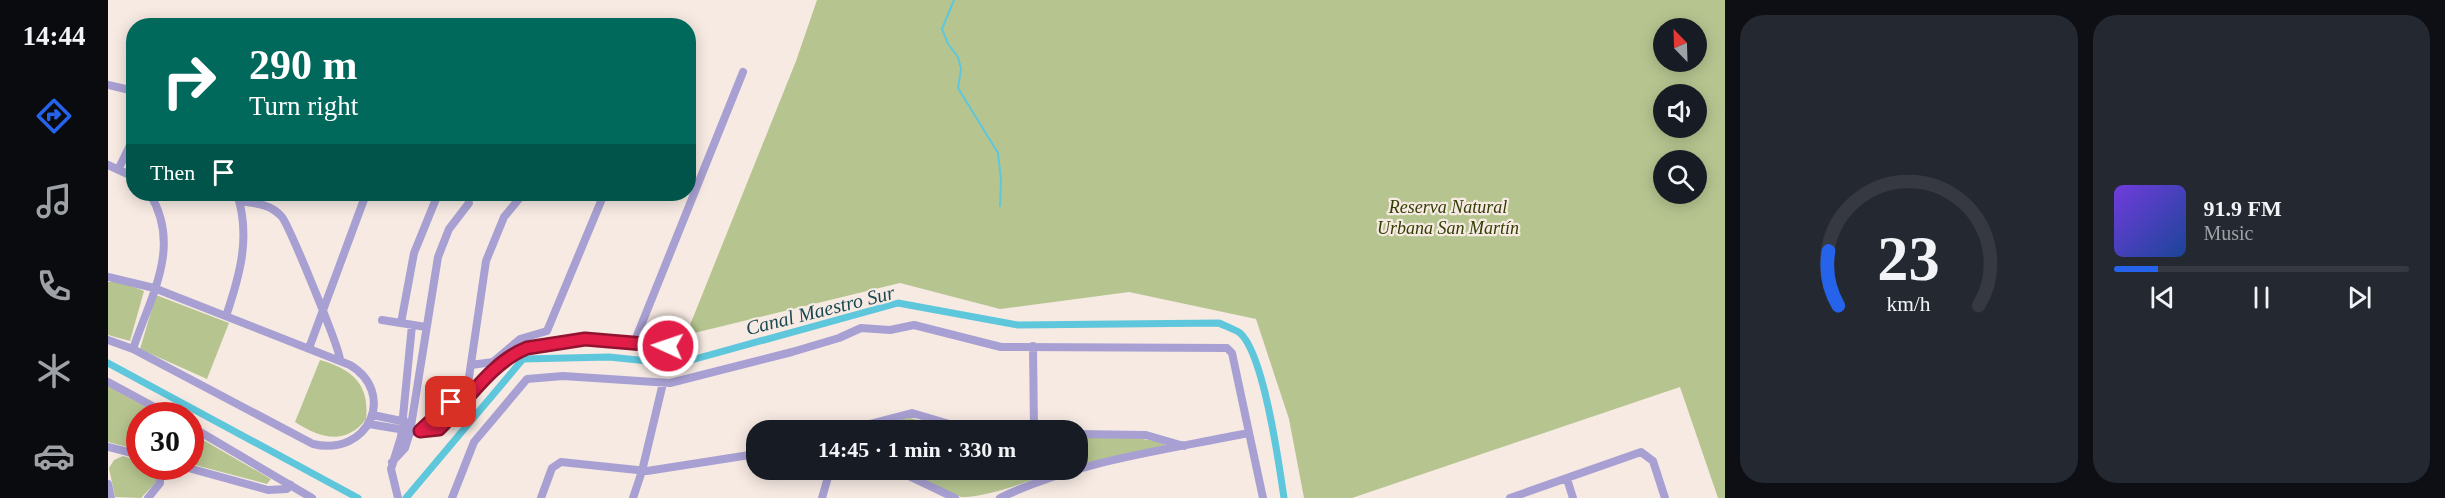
<!DOCTYPE html>
<html lang="en">
<head>
<meta charset="utf-8">
<style>
  body { margin:0; font-family:Georgia,serif; background:#242831; color:#f1f3f6; height:100vh; display:flex; flex-direction:column; font-size:22px; white-space:nowrap }
  * { box-sizing:border-box; margin:0 }
  p { font-size:20px; color:#9ea1a6 }
  .icon { flex:none; width:33px; height:33px; fill:none; stroke:currentColor; stroke-width:2; stroke-linecap:round; stroke-linejoin:round }
  .map { position:relative; flex:1; overflow:hidden }
  .sheet { display:flex; flex-direction:column; gap:15px; padding:15px; background:#0d0f14; width:720px }
  .sheet>* { flex:none }
  .hud { position:absolute; left:18px; top:18px; width:570px; height:183px; border-radius:24px; box-shadow:0 3px 15px #0003; background:#00695c; color:#fff; overflow:hidden }
  .needle { width:39px; rotate:337deg }
  .buttons { position:absolute; left:1545px; top:18px; display:grid; gap:12px }
  .buttons a { display:grid; place-items:center; width:54px; height:54px; border-radius:50%; background:#171b24; box-shadow:0 3px 15px #0003; font-size:30px }
  .speed { position:absolute; left:18px; top:402px; display:flex; gap:12px; font-size:30px; font-weight:700; text-align:center }
  .speed>* { display:grid; place-content:center; width:78px; height:78px; border-radius:50%; background:#171b24; box-shadow:0 3px 15px #0003; line-height:1 }
  .speed .limit { border:9px solid #d22; background:#fff; color:#111 }
  .pin { position:absolute; display:grid; place-items:center; width:51px; height:51px; color:#fff; margin:-26px; border-radius:12px; box-shadow:0 3px 9px #0006 }
  .me { position:absolute; width:66px; margin:-33px; rotate:273deg; stroke-linejoin:round; filter:drop-shadow(0 0 4px #0008) }
  .turn { display:flex; align-items:center; gap:21px; height:126px; padding:0 24px; font-size:27px }
  .turn .icon { width:78px; height:78px; stroke-width:2.5 }
  .turn b { display:block; font-size:42px; line-height:51px }
  .then { display:flex; align-items:center; height:57px; padding:0 24px; background:#0003; gap:12px; font-size:22px }
  .sheet .tile { flex:1; display:flex; flex-direction:column; justify-content:center; gap:9px; min-width:0; padding:0 21px; border-radius:24px; background:#242831 }
  .sheet .dial { align-items:center; gap:0 }
  .dial svg { height:156px; overflow:visible; fill:none; stroke:#363941; stroke-width:7; stroke-linecap:round; text-anchor:middle }
  .dial text { fill:#f1f3f6; stroke:none }
  .song { display:flex; align-items:center; gap:18px }
  .cover { width:72px; height:72px; border-radius:9px; background:linear-gradient(135deg,hsl(260 70% 55%),hsl(220 70% 35%)) }
  .played { height:6px; border-radius:3px; background:linear-gradient(90deg,#2563eb 15%,#363941 15%) }
  .keys { display:flex; justify-content:space-around; direction:ltr }
  .sheet .tiles { flex:1; display:grid; gap:15px; grid-template-columns:repeat(2,1fr) }
  .trip { position:absolute; left:638px; top:420px; width:342px; height:60px; border-radius:24px; background:#171b24; box-shadow:0 3px 15px #0003; font-weight:800; line-height:60px; text-align:center }
  main { display:flex; flex:1; min-height:0 }
  .tab-bar { display:flex; flex-direction:column; width:108px; justify-content:space-around; align-items:center; background:#090b0e; color:#9ea1a6 }
  .tab-bar .icon { width:42px; height:42px }
  .tab-bar .active { color:#2563eb }
  .tab-bar b { font-size:27px; color:#f1f3f6 }
  .map>svg:first-child { display:block }
  .green { fill:#b6c590; fill-rule:evenodd }
  .lines { fill:none; stroke-linecap:round; stroke-linejoin:round }
  .stream { stroke:#5ec7dc; stroke-width:2 }
  .canal { stroke:#5ec7dc; stroke-width:7 }
  .minor { stroke:#a8a0d2; stroke-width:8 }
  .route-casing { stroke:#92132f; stroke-width:15 }
  .route { stroke:#e11d48; stroke-width:10 }
  .labels { text-anchor:middle; stroke-width:4.5; stroke-linejoin:round; paint-order:stroke }
  .park-label { font-size:18px; font-style:italic; fill:#323e04; stroke:#f7eae3 }
  .water-label { font-size:20px; font-style:italic; fill:#194851; stroke:#f7eae3 }
</style>
</head>
<body>
<main>
<nav class="tab-bar">
<b>14:44</b>
<svg class="icon active" aria-label="directions" viewBox="0 0 24 24"><path d="M12 3l9 9-9 9-9-9zM9 14v-3h6M13 9l2 2-2 2"/></svg>
<svg class="icon" aria-label="music" viewBox="0 0 24 24"><path d="M9 18V5l10-2v13"/><circle cx="6" cy="18" r="3"/><circle cx="16" cy="16" r="3"/></svg>
<svg class="icon" aria-label="phone" viewBox="0 0 24 24"><path d="M5 4h4l2 5-3 2q2 4 5 5l2-3 5 2v4C11 20 4 13 5 4z"/></svg>
<svg class="icon" aria-label="climate" viewBox="0 0 24 24"><path d="M12 3v18M4 7l16 10M4 17L20 7"/></svg>
<svg class="icon" aria-label="car" viewBox="0 0 24 24"><path d="M5 17H2v-5l4-1 3-4h7l3 4 3 1v5h-3M9 17h6M6 11h13"/><circle cx="7" cy="17" r="2"/><circle cx="17" cy="17" r="2"/></svg>
</nav>
<div class="map">
<svg width="1617" height="498" viewBox="0 0 1617 498">
  <rect width="100%" height="100%" fill="#f7eae3"/>
  <path class="green" d="M709 0H1617V498H1610L1572 387 1244 498H1196L1181 419 1148 319 1021 292 892 309 792 283 578 335 688 61ZM1588 28V62H1556V28ZM1588 94V128H1556V94ZM1588 160V194H1556V160Z
    M0 282H13L36 291 22 341 0 335Z
    M48 295 121 323 99 379 32 349Z
    M212 360C244 369 262 384 258 419 238 446 211 438 187 422Z
    M0 386 53 415 32 416 31 450 0 442Z
    M802 418 849 430H751L794 419Z
    M82 433H83L163 479 159 484 83 464Z
    M969 438H1026L1058 442 1056 446 969 465Z
    M15 456 31 461 32 466 46 467 49 481 33 498 7 497 1 468 6 460Z
    M795 470H954C926 478 881 498 853 497 834 490 815 477 795 470Z"/>
  <g class="lines">
    <path class="stream" d="M846 0 834 29 840 44 850 57 853 69 850 88 890 153 893 180 892 206"/>
    <path class="canal" d="M0 363 250 498
      M298 498 415 359 501 357 569 364 790 303 910 325 1111 323C1117 326 1126 329 1132 333 1156 354 1171 464 1176 498"/>
    <path class="minor" d="M0 85 26 91
      M0 165 26 177
      M11 168 26 137
      M131 201C147 203 163 204 174 217 182 228 232 349 232 360
      M0 277 46 288 242 365C289 393 261 457 205 444L25 349 0 340
      M118 316C132 275 143 236 129 194
      M274 320 318 327
      M293 323 306 253 330 194
      M526 343 635 72
      M925 346 926 430
      M201 348 258 194
      M25 349C43 295 74 247 42 194
      M363 365 385 362 412 339 439 331 496 194
      M0 382 63 416
      M265 415 298 422
      M261 424 309 432 360 384 378 261 396 217 415 194
      M82 426 204 498
      M738 430 804 413 862 430
      M313 431 331 429C358 403 383 362 419 348L477 339 560 346
      M969 434 1038 435 1076 446
      M0 447 32 455
      M284 462 297 448 302 432 330 257 341 229 361 203 360 194
      M73 466 160 490 179 489 183 485
      M788 470 847 498
      M1459 479 1465 498
      M0 484 3 498
      M40 498 52 483V466
      M290 498 283 469 293 437 304 325
      M344 498 366 442 419 379 455 376 562 383 684 352 731 338 753 328 782 330 806 325 893 347 1119 348 1124 353 1155 498
      M433 498 444 468 453 462 539 471 648 454
      M525 498 534 471 555 383
      M714 498 722 470
      M892 498C968 461 1058 450 1140 433
      M1402 498 1533 452 1545 461 1557 498"/>
  </g>
  <g class="lines">
    <g class="route-casing">
      <path id="route" d="M343 402 312 431 331 429C358 403 383 362 419 348L477 339 560 346"/>
    </g>
    <use href="#route" class="route"/>
  </g>
  <g class="labels">
    <g class="park-label">
      <text x="1340" y="213">Reserva Natural<tspan x="1340" dy="21">Urbana San Martín</tspan></text>
    </g>
    <g class="water-label">
      <text transform="translate(712 310) rotate(-14)" y="7">Canal Maestro Sur</text>
    </g>
  </g>
</svg>
<div class="buttons">
<a><svg class="needle" viewBox="-14 -14 28 28"><path d="M0-13l5 13h-10z" fill="#e53935"/><path d="M0 13l5-13h-10z" fill="#9ea1a6"/></svg></a>
<a><svg class="icon" aria-label="sound" viewBox="0 0 24 24"><path d="M4 9h4l5-4v14l-5-4H4zM17 9q2 3 0 6"/></svg></a>
<a><svg class="icon" aria-label="search" viewBox="0 0 24 24"><circle cx="10" cy="10" r="6"/><path d="M15 15l6 6"/></svg></a>
</div>
<div class="speed"><div class="limit">30</div></div>
<div class="pin" style="left:343px;top:402px;background:#d93025"><svg class="icon" aria-label="arrive" viewBox="0 0 24 24"><path d="M6 21V4h12l-3 4 3 4H6"/></svg></div>
<svg class="me" style="left:560px;top:346px" viewBox="-20 -20 40 40"><circle r="17" fill="#e11d48" stroke="#fff" stroke-width="3"/><path d="M0-11L8 9 0 5-8 9z" fill="#fff"/></svg>
<div class="trip">14:45 · 1 min · 330 m</div>
<div class="hud">
<div class="turn"><svg class="icon" aria-label="right" viewBox="0 0 24 24"><path d="M7 20v-9h11M14 6l5 5-5 5"/></svg><div><b>290 m</b>Turn right</div></div>
<div class="then">Then<svg class="icon" aria-label="arrive" viewBox="0 0 24 24"><path d="M6 21V4h12l-3 4 3 4H6"/></svg></div>
</div>
</div>
<section class="sheet">
<div class="tiles">
<div class="tile dial"><svg viewBox="0 0 100 80">
<path d="M14 69A42 42 0 1 1 86 69"/>
<path d="M14 69A42 42 0 0 1 9 41" stroke="#2563eb"/>
<text x="50" y="56" font-size="32" font-weight="700">23</text>
<text x="50" y="72" font-size="11">km/h</text>
</svg></div>
<div class="tile">
<div class="song"><i class="cover"></i><div><b>91.9 FM</b><p>Music</p></div></div>
<div class="played"></div>
<div class="keys"><svg class="icon" aria-label="previous" viewBox="0 0 24 24"><path d="M18 5L8 12l10 7zM5 5v14"/></svg><svg class="icon" aria-label="pause" viewBox="0 0 24 24"><path d="M8 5v14M16 5v14"/></svg><svg class="icon" aria-label="next" viewBox="0 0 24 24"><path d="M6 5l10 7-10 7zM19 5v14"/></svg></div>
</div>
</div>
</section>
</main>
</body>
</html>
